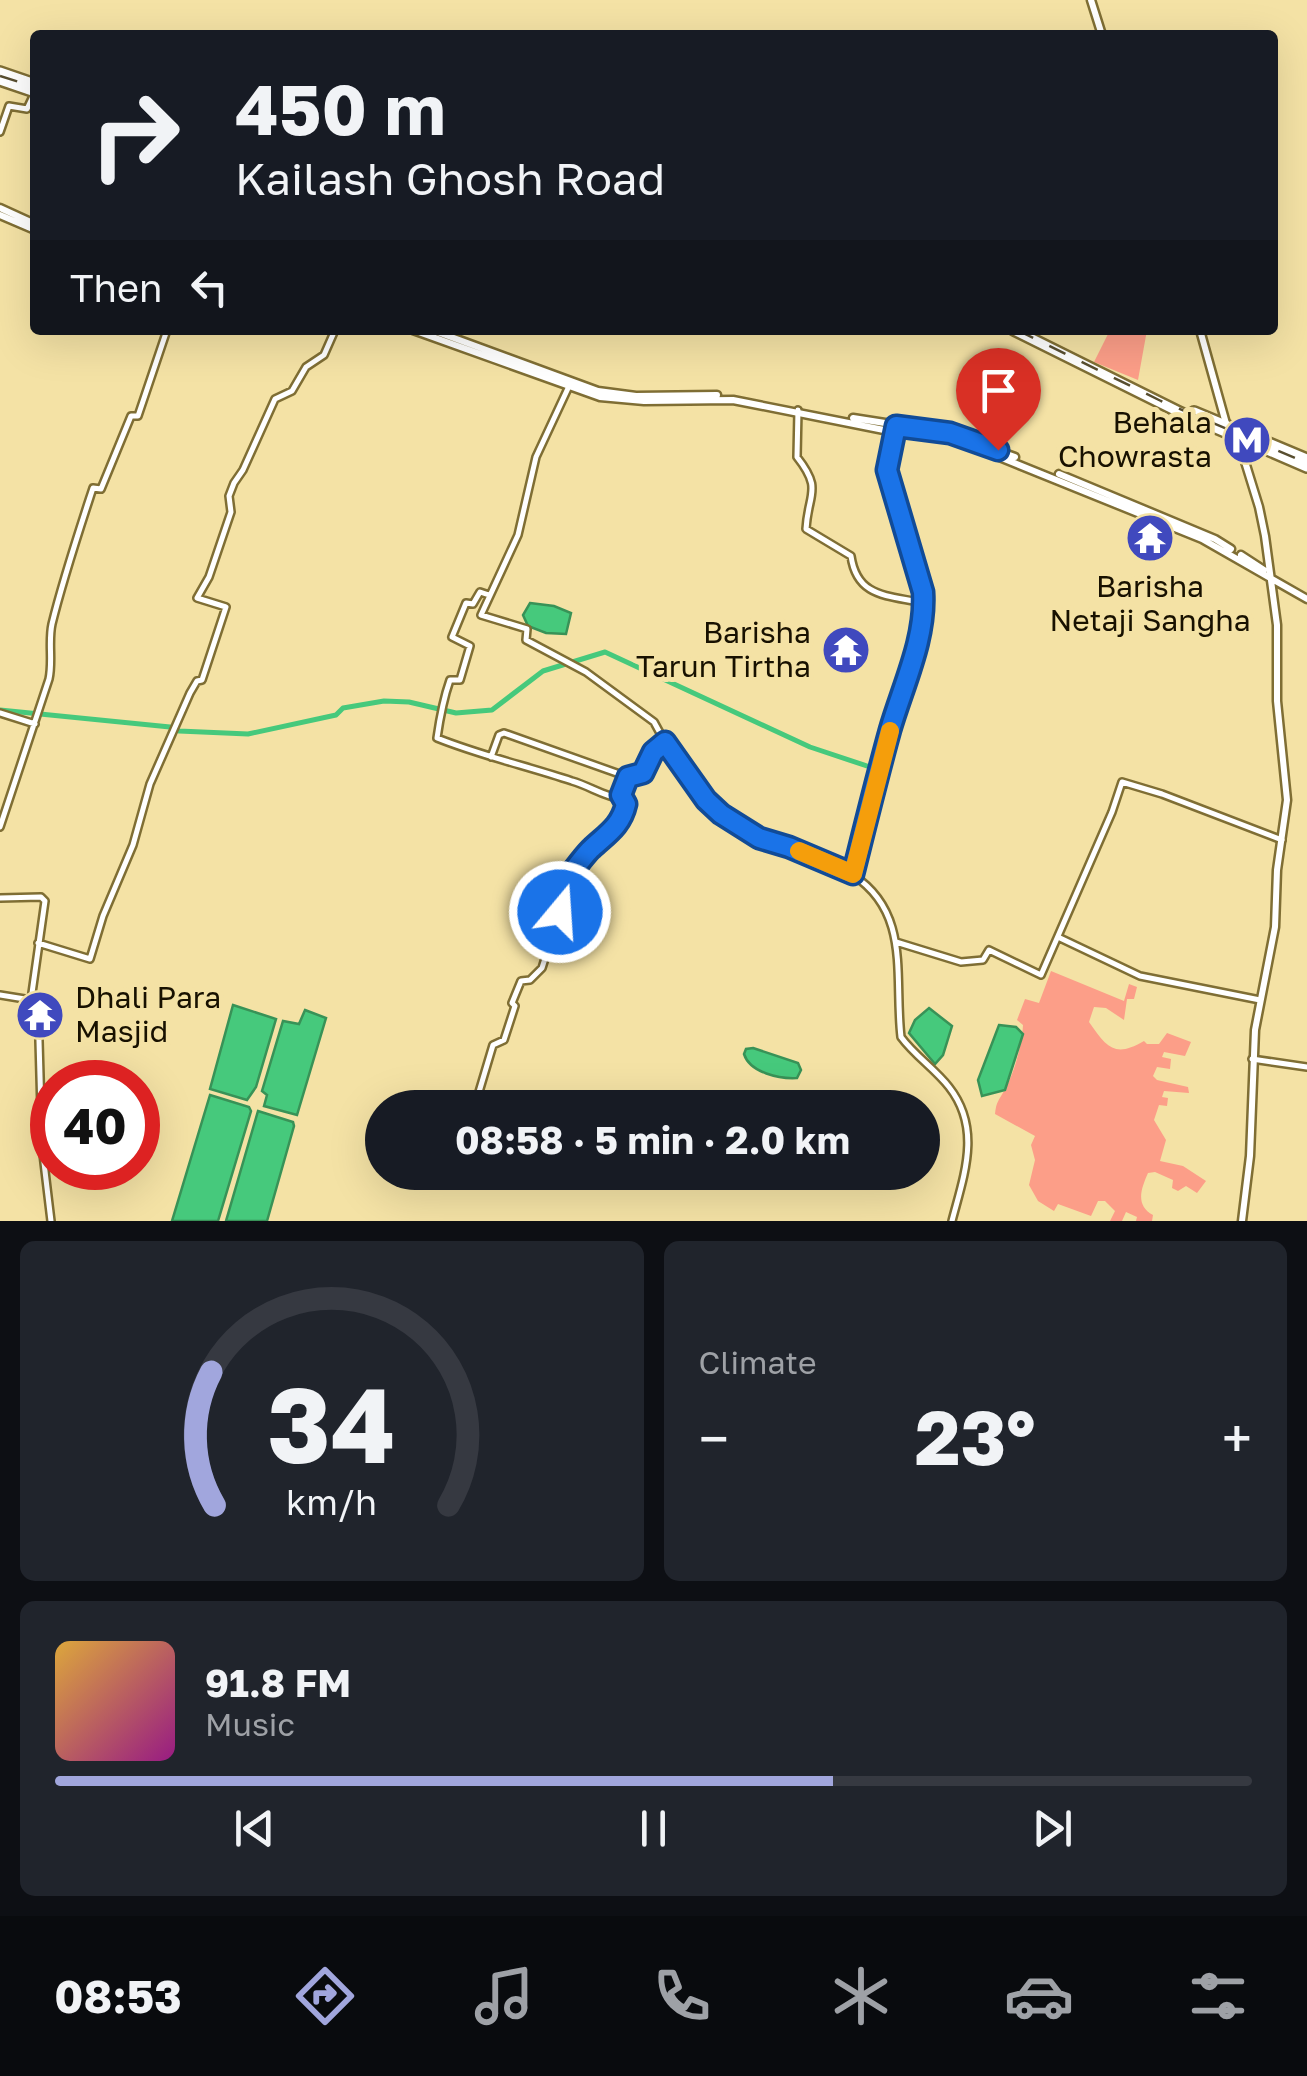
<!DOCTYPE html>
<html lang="en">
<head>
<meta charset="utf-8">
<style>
  body { margin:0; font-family:"Golos Text",sans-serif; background:#20242c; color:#f1f3f6; height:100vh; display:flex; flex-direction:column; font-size:38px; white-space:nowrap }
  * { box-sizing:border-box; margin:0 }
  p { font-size:32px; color:#9ea1a6 }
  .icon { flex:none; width:55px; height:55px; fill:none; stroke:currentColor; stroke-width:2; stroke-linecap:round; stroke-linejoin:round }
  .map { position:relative; height:1221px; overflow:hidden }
  .sheet { display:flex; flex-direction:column; gap:20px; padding:20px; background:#0d0f14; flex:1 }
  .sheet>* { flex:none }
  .top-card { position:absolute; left:30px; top:30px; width:1248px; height:305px; border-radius:10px; box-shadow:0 10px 40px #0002; background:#171b24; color:#f1f3f6; overflow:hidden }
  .speed { position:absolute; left:30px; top:1060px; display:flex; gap:20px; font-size:50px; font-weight:700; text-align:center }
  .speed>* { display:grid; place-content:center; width:130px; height:130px; border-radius:50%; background:#171b24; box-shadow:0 10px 40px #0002; line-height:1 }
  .speed .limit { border:15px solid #d22; background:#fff; color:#111 }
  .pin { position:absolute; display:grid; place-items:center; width:85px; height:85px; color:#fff; margin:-102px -42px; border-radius:50% 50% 50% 0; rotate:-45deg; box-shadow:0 0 10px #0007 }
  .pin .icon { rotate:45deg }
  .me { position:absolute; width:110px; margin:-55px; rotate:18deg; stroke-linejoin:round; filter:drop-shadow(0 0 8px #0008) }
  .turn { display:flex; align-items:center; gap:35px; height:210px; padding:0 40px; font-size:45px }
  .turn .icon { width:130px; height:130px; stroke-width:2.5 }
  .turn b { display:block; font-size:70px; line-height:85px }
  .then { display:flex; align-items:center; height:95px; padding:0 40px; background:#0003; gap:20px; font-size:38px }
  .big { font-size:75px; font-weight:700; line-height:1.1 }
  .sheet .tile { flex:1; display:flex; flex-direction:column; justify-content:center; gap:15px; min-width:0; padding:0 35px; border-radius:15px; background:#20242c }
  .sheet .dial { align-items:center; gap:0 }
  .dial svg { height:260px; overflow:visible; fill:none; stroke:#363941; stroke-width:7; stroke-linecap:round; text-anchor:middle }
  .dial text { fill:#f1f3f6; stroke:none }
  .song { display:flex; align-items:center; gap:30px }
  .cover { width:120px; height:120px; border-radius:15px; background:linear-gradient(135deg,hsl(40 70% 55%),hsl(310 70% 35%)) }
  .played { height:10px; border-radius:5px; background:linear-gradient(90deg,#a1a6dd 65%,#363941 65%) }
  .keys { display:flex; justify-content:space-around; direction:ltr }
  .heat { display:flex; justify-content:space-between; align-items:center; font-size:55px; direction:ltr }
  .sheet .tiles { flex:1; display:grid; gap:20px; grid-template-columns:1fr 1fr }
  .tile:last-child { grid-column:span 2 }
  .trip { position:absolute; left:365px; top:1090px; width:575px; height:100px; border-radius:50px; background:#171b24; box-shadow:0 10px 40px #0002; font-weight:700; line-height:100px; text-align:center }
  .tab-bar { display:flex; height:160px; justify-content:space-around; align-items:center; background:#090b0e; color:#9ea1a6 }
  .tab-bar .icon { width:70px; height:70px }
  .tab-bar .active { color:#a1a6dd }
  .tab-bar b { font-size:45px; color:#f1f3f6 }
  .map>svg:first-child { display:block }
  .green { fill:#fc9e88 }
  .water { fill:#46c97c; stroke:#389257; stroke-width:2.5 }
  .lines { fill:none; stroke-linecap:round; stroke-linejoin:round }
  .canal { stroke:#46c97c; stroke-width:5 }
  .tertiary-casing { stroke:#7f6e34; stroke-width:10 }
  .secondary-casing { stroke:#7f6e34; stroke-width:11 }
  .trunk-casing { stroke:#7f6e34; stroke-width:14 }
  .tertiary { stroke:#fff; stroke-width:5 }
  .secondary { stroke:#fff; stroke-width:6 }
  .trunk { stroke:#fff; stroke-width:9 }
  .rail { stroke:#584e30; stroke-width:2.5; stroke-dasharray:18 18; stroke-linecap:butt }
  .route-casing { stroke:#114b97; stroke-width:25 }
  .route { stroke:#1a73e8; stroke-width:18 }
  .slow { stroke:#f59e0b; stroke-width:18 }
  .labels { text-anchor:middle; stroke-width:10; stroke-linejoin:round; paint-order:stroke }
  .poi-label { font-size:30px; fill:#181100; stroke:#f4e2a5; text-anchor:end }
</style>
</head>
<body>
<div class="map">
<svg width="1307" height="1221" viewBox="0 0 1307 1221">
  <rect width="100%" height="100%" fill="#f4e2a5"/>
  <path class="green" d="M1110 330H1147L1138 380 1094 362Z
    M1051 971 1124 1001 1129 984 1137 987 1134 999H1127L1124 1020 1106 1008 1094 1007 1089 1022C1107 1048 1115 1058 1144 1041L1147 1044H1159L1167 1033 1191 1042 1185 1056 1164 1052 1162 1057 1171 1059 1170 1069 1157 1067 1153 1076 1157 1080 1188 1087 1189 1093 1164 1091 1162 1097 1168 1098 1167 1106 1159 1105 1154 1120 1166 1140 1160 1161 1183 1166 1206 1181 1197 1193 1186 1186 1178 1191 1172 1188 1173 1180 1155 1172 1148 1173C1141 1189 1135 1205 1153 1215L1152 1221H1136L1137 1217 1126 1212 1122 1221H1110L1115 1211 1105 1201H1098L1091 1216 1058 1204 1054 1211 1038 1201 1029 1185 1035 1160 1031 1145 1035 1136 995 1114C996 1102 999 1100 1004 1091 1014 1074 1022 1045 1023 1025L1017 1020 1025 999 1039 1003Z"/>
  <path class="water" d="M530 603 554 606 571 613 566 634 546 633 528 626 523 615Z
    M233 1005 276 1019 256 1087 247 1100 210 1089Z
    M929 1008 952 1026 943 1055 935 1064 909 1033 915 1020Z
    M305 1010 326 1018 297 1115 264 1106 267 1095 262 1091 283 1021 299 1024Z
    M999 1025 1016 1027 1023 1034 1005 1090 982 1096 978 1080Z
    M753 1048 798 1063 801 1070 797 1078C780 1079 750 1073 744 1054L746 1049Z
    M210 1095 249 1107 251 1111 218 1221H172Z
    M258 1111 293 1122 294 1126 267 1221H226Z"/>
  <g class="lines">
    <path class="canal" d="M0 710 170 727 179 731 248 734 336 715 343 708 384 701 409 702 456 713 492 710 543 671 605 652 810 747 873 768"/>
    <g class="tertiary-casing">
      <path id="tertiary" d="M0 132 9 106 27 109 35 92
        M570 384 536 457 518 535 481 615 527 629 526 640 586 672 654 722 666 744 706 800 721 815 759 838 789 847 853 875
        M798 410 797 457C823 490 808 493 806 529L851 556C857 598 888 595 923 603
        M894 432 887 471 923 592C926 640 903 685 890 730 877 778 866 826 853 875 911 913 894 976 901 1037 915 1056 935 1069 949 1087 982 1129 964 1175 952 1221
        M0 713 35 724
        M491 757 499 735 504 733 628 777
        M621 799 626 778 643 773 655 750 665 742
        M0 827 49 679C53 661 48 642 52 624 63 579 78 534 93 488L101 489 131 416H138L167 330
        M0 898 41 897 45 901 31 1000 38 1006 42 1146 51 1221
        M1060 938 1140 976 1260 1000
        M896 942 961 962 983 960 989 950 1041 975 1112 812 1122 782 1162 794 1282 840
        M38 943 90 959 103 916 133 845 150 784 190 693 197 681 202 680 226 607 197 598 209 577 231 512 229 496 234 483 243 470 275 399 292 391 306 367 324 355 335 330
        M0 995 31 1000
        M1252 1059 1307 1067
        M476 1102 493 1045 504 1040 515 1006 512 1003 521 981 530 980 542 968 563 902 557 894 590 849 618 826 627 804 623 799C604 797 590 786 572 781 527 766 482 756 437 738 440 717 443 700 450 680H460L470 646 452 637 466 603 473 604 480 592 489 595"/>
    </g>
    <g class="secondary-casing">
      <path id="secondary" d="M1091 0 1102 35
        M0 208 35 224
        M0 215 35 230
        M413 330 600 397 644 401 733 400 894 432 955 439 1202 539 1307 599
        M432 330 598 391 636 396 717 395
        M1200 330 1227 427
        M853 418 949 433 1015 457
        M1238 439 1259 507 1265 536 1277 625V701L1287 800 1277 870 1275 927 1255 1030 1250 1156 1242 1221
        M1059 474 1215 539 1231 549
        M1241 555 1264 570"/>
    </g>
    <g class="trunk-casing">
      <path id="trunk" d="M0 72 35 84
        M0 80 35 92
        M1014 330 1181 413 1307 467
        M1194 412 1307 459"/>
    </g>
    <use href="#tertiary" class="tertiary"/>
    <use href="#secondary" class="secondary"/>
    <use href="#trunk" class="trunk"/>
    <path class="rail" d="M0 76 35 87
      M1017 330 1161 401 1307 463"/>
  </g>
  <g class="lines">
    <g class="route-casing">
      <path id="route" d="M560 912 563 900 557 894C562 885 585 854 592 848 607 834 621 826 626 804L621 795 628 777 643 773 653 752 665 742 706 800 721 814 759 838 789 847 853 874C865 826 877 777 890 730 903 685 926 639 923 592L887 470 896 426 950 433 998 450"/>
    </g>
    <use href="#route" class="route"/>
    <path class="slow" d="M799 851 853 874 890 731"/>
  </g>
  <defs>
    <g id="metro-disc" transform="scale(2.5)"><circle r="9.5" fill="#4049be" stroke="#f4e2a5"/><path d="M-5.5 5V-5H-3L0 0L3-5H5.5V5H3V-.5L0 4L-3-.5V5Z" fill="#fff"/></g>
    <g id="temple-disc" transform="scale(2.5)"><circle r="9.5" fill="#4049be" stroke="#f4e2a5"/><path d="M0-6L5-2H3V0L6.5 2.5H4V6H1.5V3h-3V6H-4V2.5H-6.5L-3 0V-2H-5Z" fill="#fff"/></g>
  </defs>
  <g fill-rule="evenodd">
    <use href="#metro-disc" x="1247" y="440"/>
    <use href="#temple-disc" x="1150" y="538"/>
    <use href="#temple-disc" x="846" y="650"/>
    <use href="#temple-disc" x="40" y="1015"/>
  </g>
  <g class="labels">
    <g class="poi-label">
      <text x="1212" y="433">Behala<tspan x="1212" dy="34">Chowrasta</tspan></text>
      <text x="1150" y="597" text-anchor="middle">Barisha<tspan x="1150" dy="34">Netaji Sangha</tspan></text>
      <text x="811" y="643">Barisha<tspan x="811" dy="34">Tarun Tirtha</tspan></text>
      <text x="75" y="1008" text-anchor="start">Dhali Para<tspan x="75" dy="34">Masjid</tspan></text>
    </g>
  </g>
</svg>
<div class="speed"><div class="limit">40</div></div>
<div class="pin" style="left:998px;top:450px;background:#d93025"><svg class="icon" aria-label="arrive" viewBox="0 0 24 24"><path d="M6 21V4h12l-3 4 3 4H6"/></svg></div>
<svg class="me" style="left:560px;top:912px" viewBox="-20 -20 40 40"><circle r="17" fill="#1a73e8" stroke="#fff" stroke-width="3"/><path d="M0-11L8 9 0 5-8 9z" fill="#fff"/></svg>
<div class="trip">08:58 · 5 min · 2.0 km</div>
<div class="top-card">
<div class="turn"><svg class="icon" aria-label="right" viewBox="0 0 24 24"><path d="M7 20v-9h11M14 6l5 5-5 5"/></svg><div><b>450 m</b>Kailash Ghosh Road</div></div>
<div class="then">Then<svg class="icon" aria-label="left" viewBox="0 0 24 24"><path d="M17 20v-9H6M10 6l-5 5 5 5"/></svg></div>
</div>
</div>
<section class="sheet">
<div class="tiles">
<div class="tile dial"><svg viewBox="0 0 100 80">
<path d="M14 69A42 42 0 1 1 86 69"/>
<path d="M14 69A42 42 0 0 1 13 28" stroke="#a1a6dd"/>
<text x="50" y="56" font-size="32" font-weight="700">34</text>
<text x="50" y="72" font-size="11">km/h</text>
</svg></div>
<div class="tile"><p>Climate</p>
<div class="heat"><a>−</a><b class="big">23°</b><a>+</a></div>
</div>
<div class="tile">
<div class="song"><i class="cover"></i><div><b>91.8 FM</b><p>Music</p></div></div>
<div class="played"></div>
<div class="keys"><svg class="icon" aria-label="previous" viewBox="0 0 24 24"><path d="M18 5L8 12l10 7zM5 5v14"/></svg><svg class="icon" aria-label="pause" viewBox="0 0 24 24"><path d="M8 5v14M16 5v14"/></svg><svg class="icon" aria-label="next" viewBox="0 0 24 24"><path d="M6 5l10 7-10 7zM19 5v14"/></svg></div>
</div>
</div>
</section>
<nav class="tab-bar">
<b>08:53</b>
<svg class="icon active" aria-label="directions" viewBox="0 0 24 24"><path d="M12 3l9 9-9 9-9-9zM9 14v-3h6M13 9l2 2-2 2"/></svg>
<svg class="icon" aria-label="music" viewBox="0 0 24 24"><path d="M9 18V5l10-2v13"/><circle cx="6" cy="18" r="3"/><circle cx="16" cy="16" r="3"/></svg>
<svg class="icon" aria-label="phone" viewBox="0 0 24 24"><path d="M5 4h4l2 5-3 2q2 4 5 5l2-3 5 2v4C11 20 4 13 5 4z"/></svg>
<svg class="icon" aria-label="climate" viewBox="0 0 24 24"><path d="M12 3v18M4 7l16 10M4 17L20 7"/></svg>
<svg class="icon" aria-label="car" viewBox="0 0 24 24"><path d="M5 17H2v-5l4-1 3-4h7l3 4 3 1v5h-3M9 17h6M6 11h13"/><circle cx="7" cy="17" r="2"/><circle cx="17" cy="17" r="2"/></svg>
<svg class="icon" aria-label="filters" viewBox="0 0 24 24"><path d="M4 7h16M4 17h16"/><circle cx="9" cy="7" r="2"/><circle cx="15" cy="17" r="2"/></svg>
</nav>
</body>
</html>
